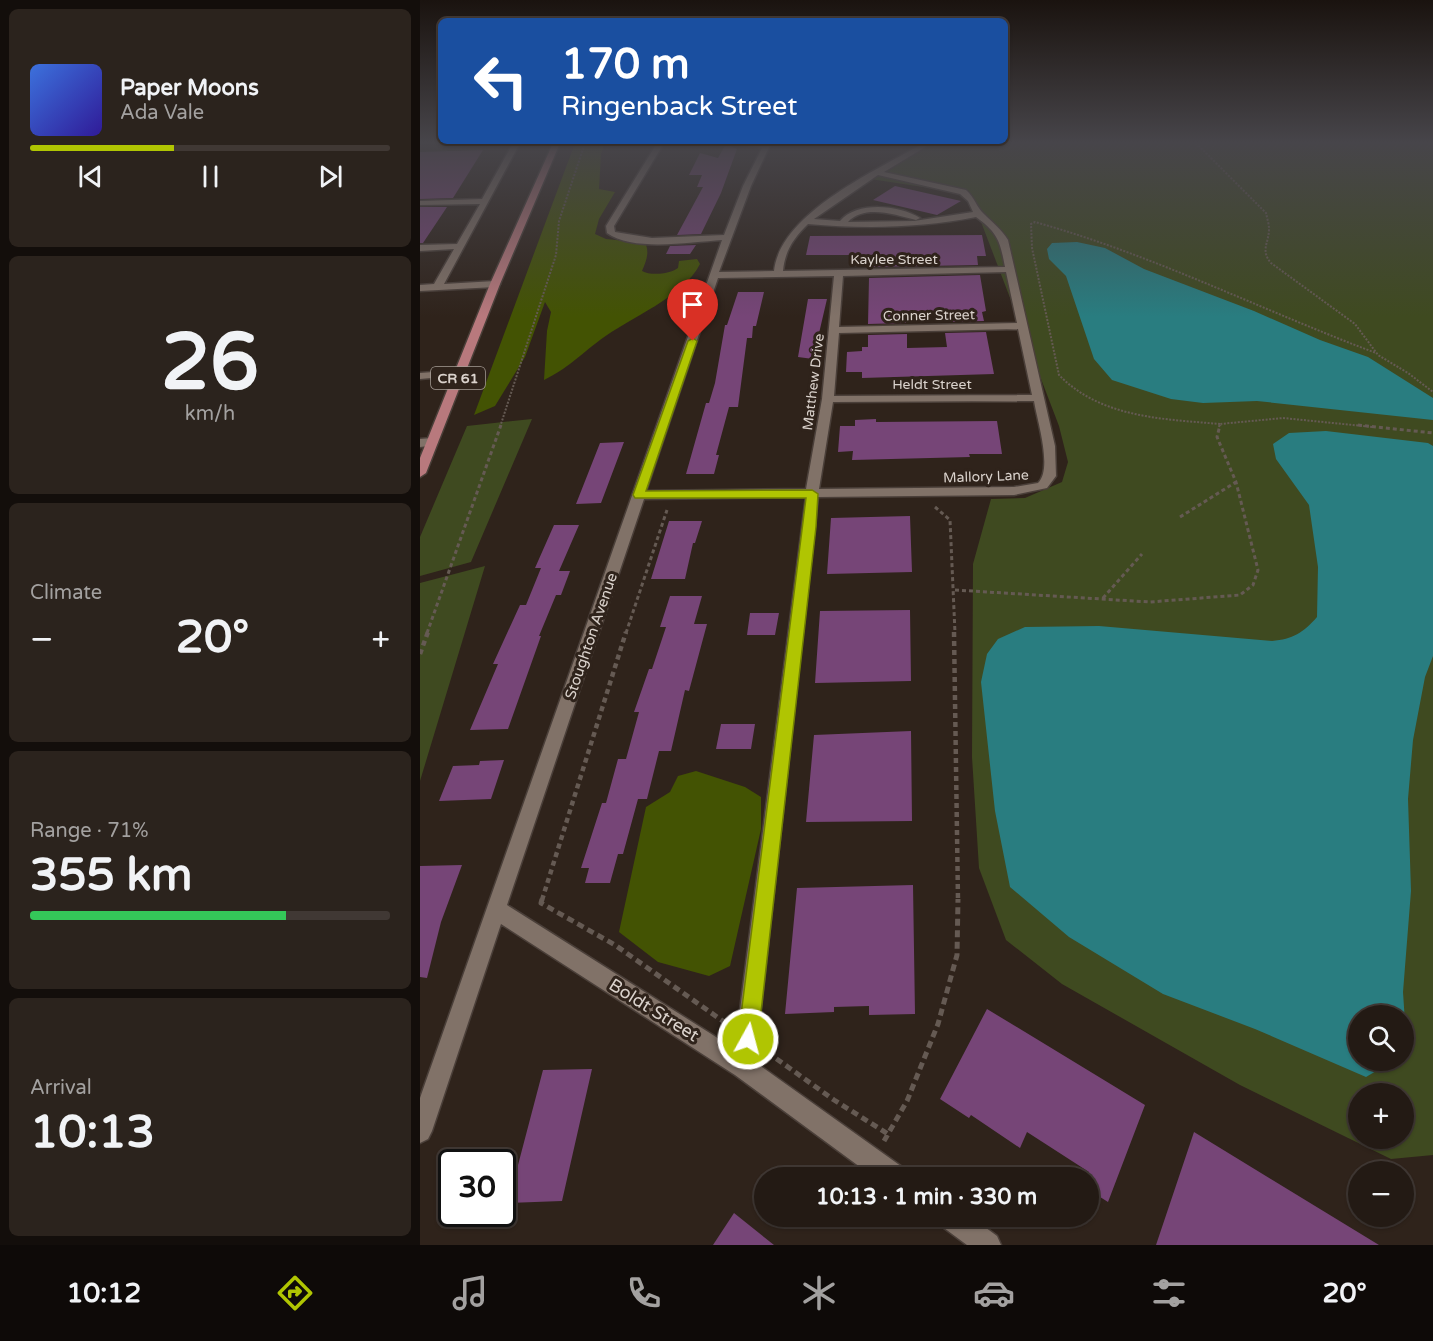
<!DOCTYPE html>
<html lang="en">
<head>
<meta charset="utf-8">
<style>
  body { margin:0; font-family:"Varela Round",sans-serif; background:#2b231d; color:#f1f3f6; height:100vh; display:flex; flex-direction:column; font-size:22px; white-space:nowrap }
  * { box-sizing:border-box; margin:0 }
  p { font-size:20px; color:#a3a1a0 }
  .icon { flex:none; width:33px; height:33px; fill:none; stroke:currentColor; stroke-width:2; stroke-linecap:round; stroke-linejoin:round }
  .map { position:relative; flex:1; overflow:hidden }
  .drawer { display:flex; flex-direction:column; gap:9px; padding:9px; background:#130e0b; width:420px }
  .drawer>* { flex:none }
  .banner { position:absolute; left:18px; top:18px; width:570px; height:126px; border-radius:9px; box-shadow:0 2px 4px #0004,0 0 0 2px #403834; background:#1a4fa0; color:#fff; overflow:hidden }
  .controls { position:absolute; left:928px; top:1005px; display:grid; gap:12px }
  .controls a { display:grid; place-items:center; width:66px; height:66px; border-radius:50%; background:#231a14; box-shadow:0 2px 4px #0004,0 0 0 2px #403834; font-size:30px }
  .speed { position:absolute; left:18px; top:1149px; display:flex; gap:12px; font-size:30px; font-weight:700; text-align:center }
  .speed>* { display:grid; place-content:center; width:78px; height:78px; border-radius:50%; background:#231a14; box-shadow:0 2px 4px #0004,0 0 0 2px #403834; line-height:1 }
  .speed .limit { border:3px solid #111; border-radius:9px; background:#fff; color:#111 }
  .pin { position:absolute; display:grid; place-items:center; width:51px; height:51px; color:#fff; margin:-62px -26px; border-radius:50% 50% 50% 0; rotate:-45deg; box-shadow:0 0 6px #0007 }
  .pin .icon { rotate:45deg }
  .me { position:absolute; width:66px; margin:-33px; rotate:7deg; stroke-linejoin:round; filter:drop-shadow(0 0 4px #0008) }
  .turn { display:flex; align-items:center; gap:21px; height:126px; padding:0 24px; font-size:27px }
  .turn .icon { width:78px; height:78px; stroke-width:2.5 }
  .turn b { display:block; font-size:42px; line-height:51px }
  .big { font-size:45px; font-weight:700; line-height:1.1 }
  .drawer .widget { flex:1; display:flex; flex-direction:column; justify-content:center; gap:9px; min-width:0; padding:0 21px; border-radius:9px; background:#2b231d }
  .drawer .dial { align-items:center; gap:0 }
  .dial b { font-size:78px; line-height:1 }
  .song { display:flex; align-items:center; gap:18px }
  .cover { width:72px; height:72px; border-radius:9px; background:linear-gradient(135deg,hsl(220 70% 55%),hsl(250 70% 35%)) }
  .played { height:6px; border-radius:3px; background:linear-gradient(90deg,#b0c502 40%,#403834 40%) }
  .keys { display:flex; justify-content:space-around; direction:ltr }
  .heat { display:flex; justify-content:space-between; align-items:center; font-size:33px; direction:ltr }
  .charge { height:9px; border-radius:4px; background:linear-gradient(90deg,#34c759 71%,#403834 0) }
  .trip { position:absolute; left:334px; top:1167px; width:345px; height:60px; border-radius:30px; background:#231a14; box-shadow:0 2px 4px #0004,0 0 0 2px #403834; font-weight:700; line-height:60px; text-align:center }
  .tab-bar { display:flex; height:96px; justify-content:space-around; align-items:center; background:#0e0a08; color:#a3a1a0 }
  .tab-bar .icon { width:42px; height:42px }
  .tab-bar .active { color:#b0c502 }
  .tab-bar b { font-size:27px; color:#f1f3f6 }
  main { display:flex; flex:1; min-height:0 }
  .map>svg:first-child { display:block }
  .green { fill:#3f4a20; fill-rule:evenodd }
  .forest { fill:#435303 }
  .water { fill:#297d80 }
  .building { fill:#764577 }
  .lines { fill:none; stroke-linecap:round; stroke-linejoin:round }
  .minor-casing { stroke:#4a3f39; stroke-width:3 }
  .major-casing { stroke:#4a3f39; stroke-width:3 }
  .path-far3 { stroke:#655a53; stroke-width:2; stroke-dasharray:2 1.5; stroke-linecap:butt }
  .path-far2 { stroke:#655a53; stroke-width:3; stroke-dasharray:4 3; stroke-linecap:butt }
  .path-far1 { stroke:#655a53; stroke-width:4.5; stroke-dasharray:5 4; stroke-linecap:butt }
  .path { stroke:#655a53; stroke-width:5; stroke-dasharray:7 4.5; stroke-linecap:butt }
  .minor { fill:#817268; fill-rule:evenodd }
  .major { fill:#b8797d; fill-rule:evenodd }
  .route { fill:#b0c502; stroke:#728001; stroke-width:1.5 }
  .labels { text-anchor:middle; stroke-width:6; stroke-linejoin:round; paint-order:stroke }
  .far-street-label { font-size:14px; fill:#dad2cc; stroke:#2f231b }
  .shield { fill:#2f231b; stroke:#a79e97; stroke-width:1.5 }
  .shield-label { font-size:14px; font-weight:bold; fill:#dad2cc }
  .street-label { font-size:15px; fill:#dad2cc; stroke:#2f231b }
  .near-street-label { font-size:18px; fill:#dad2cc; stroke:#2f231b }
</style>
</head>
<body>
<main>
<section class="drawer">
<div class="widget">
<div class="song"><i class="cover"></i><div><b>Paper Moons</b><p>Ada Vale</p></div></div>
<div class="played"></div>
<div class="keys"><svg class="icon" aria-label="previous" viewBox="0 0 24 24"><path d="M18 5L8 12l10 7zM5 5v14"/></svg><svg class="icon" aria-label="pause" viewBox="0 0 24 24"><path d="M8 5v14M16 5v14"/></svg><svg class="icon" aria-label="next" viewBox="0 0 24 24"><path d="M6 5l10 7-10 7zM19 5v14"/></svg></div>
</div>
<div class="widget dial"><b>26</b><p>km/h</p></div>
<div class="widget"><p>Climate</p>
<div class="heat"><a>−</a><b class="big">20°</b><a>+</a></div>
</div>
<div class="widget"><p>Range · 71%</p><b class="big">355 km</b><div class="charge"></div></div>
<div class="widget"><p>Arrival</p><b class="big">10:13</b></div>
</section>
<div class="map">
<svg width="1013" height="1245" viewBox="0 0 1013 1245">
  <rect width="100%" height="100%" fill="#2f231b"/>
  <path class="green" d="M511 143H1013V1155L971 1159 820 1085 642 984 586 940 559 868 552 757 553 564 571 499 605 498 642 482 648 462 639 426 558 214 543 193 450 179ZM939 1016H984V1060H939ZM939 1094H984V1138H939Z
    M112 419 51 562 0 576V537L47 426Z
    M65 566 0 781V583Z"/>
  <path class="forest" d="M155 143H185L181 154 179 189 195 192 179 219 175 234 186 239 225 243C230 252 226 262 222 271 231 276 250 274 258 268L259 261 277 259 280 264C264 297 209 318 180 340 159 356 148 368 124 380L127 331 131 312 125 302 105 357 75 406 54 415Z
    M276 771 325 787 341 797V829L310 966 289 976 238 962 199 932 226 807 250 792 258 776Z"/>
  <path class="water" d="M657 242 685 248 724 269 834 311 900 340 948 357 1013 398V420L837 401 783 403 751 399 692 380 674 359 646 276 629 259 627 249 632 243Z
    M906 431 1008 443 1013 446V656L1005 677 993 740 988 799 991 891 983 992 987 1052 984 1054V1016H939V1060L973 1061 946 1077 835 1029 743 994 649 937 590 887 575 811 561 682 567 654 578 639 605 627 679 626 852 641C873 639 883 633 897 617L898 567 889 505 856 459 853 444 869 433Z"/>
  <path class="building" d="M306 144 317 149 301 193 281 234 257 235 283 187H277L282 175H269L280 153 298 158Z
    M63 150 33 198 0 199V152Z
    M475 186 541 201 517 215 453 200Z
    M0 207H27L3 243H0Z
    M562 235 566 256H557L558 265 450 267 451 255H386L390 236Z
    M276 245 270 254H246L250 246Z
    M560 275 566 311 562 312 564 321 524 322 523 312 486 313V323L448 324 449 278Z
    M318 292H344L336 326H333L332 338H327L318 407H309L296 455H299L294 474H266L286 403H289L295 383 305 325H307Z
    M388 299H407L393 359 378 357Z
    M566 332 574 374 442 378V372H426L427 352 442 351V347H448V335L487 334V348L527 347 525 333Z
    M456 419V422L577 421 582 454H549L550 457 432 460 433 451 418 452 420 426H435V420Z
    M204 442 181 503 156 504 180 443Z
    M490 516 492 572 407 574 411 518Z
    M249 521H282L275 543H273L265 579H231Z
    M134 525H159L139 571H150L141 595H136L119 636H121L88 729 50 730 78 664H73L100 605H106L121 568H115Z
    M250 596H282L274 624H287L269 691 265 690 251 751H239L227 799H218L203 854H198L190 883H165L169 868H161L182 803H186L198 759H206L219 712H214L229 669H232L246 627H240Z
    M490 610 491 681 395 683 400 611Z
    M330 613H359L355 635H327Z
    M301 724H335L331 749H296Z
    M491 731 492 821 386 822 394 735Z
    M84 760 71 799 19 801 33 766 59 765 60 761Z
    M42 865 21 922 7 978 0 977V866Z
    M493 885 495 1014 449 1015V1006L414 1007V1012L365 1014 377 888Z
    M567 1009 725 1105 688 1202 669 1190V1172L607 1132 600 1148 551 1115 549 1118 520 1099Z
    M172 1069 142 1201 88 1203 123 1070Z
    M774 1132 959 1245H736Z
    M314 1213 354 1245H293Z"/>
  <g class="lines">
    <g class="minor-casing">
      <path id="minor" d="M93 143H100L24 284 75 281 80 284 75 287 0 291V285L14 284 34 249 0 251V245L37 244 60 204 0 205V201L62 199Z
        M237 143H244L194 226 195 232 232 238 304 235 323 186 342 148 309 143H351L331 186 299 272 354 271C360 213 457 170 504 143H512L464 172 546 190C555 198 557 208 564 214 573 223 581 229 588 240L635 446 636 476 627 488 594 495 398 497 335 1062 485 1169 488 1178H455L315 1075 81 924 12 1131 8 1139 0 1143V1098L302 240C271 242 213 252 187 233L186 226ZM458 175 540 194 548 201 553 212 494 221 428 222C445 204 475 215 496 220L500 218C479 205 437 201 420 221L394 219ZM556 217C578 233 580 241 585 267L363 271C365 250 374 238 388 224 445 229 500 228 556 217ZM586 272 597 323 419 327 423 276ZM414 276 402 399 386 489 226 491 298 278ZM598 329 612 395 414 396 419 333ZM614 401C617 420 633 469 618 483L594 487 399 489 413 402ZM386 497 385 504 315 1049 87 905 224 499Z
        M40 370 45 373 44 375 0 379V373Z
        M12 438 18 442 16 445 0 447V439Z
        M517 1216H550L577 1236 581 1245H547L520 1225Z"/>
    </g>
    <g class="major-casing">
      <path id="major" d="M133 143H140L80 284 6 473 0 477V458L70 284Z"/>
    </g>
    <path class="path-far3" d="M776 143 846 213C847 218 849 224 849 229 849 243 840 250 851 263L935 324 958 355 988 373 1013 392
      M800 424C743 419 681 418 639 375L612 248 611 224 615 222C734 255 841 310 956 353
      M80 427 136 255 139 221 165 143
      M799 427 800 424 863 418 953 427"/>
    <path class="path-far2" d="M938 425 1013 433
      M515 507 530 520 535 633
      M760 517 816 482
      M535 590 730 602 820 595 833 585 838 570 816 482 797 437 800 425
      M683 598 722 554
      M7 633 81 425
      M206 633 247 510"/>
    <path class="path-far1" d="M534 632 538 900
      M0 654 8 632
      M122 900 206 632"/>
    <path class="path" d="M122 899 121 903 195 945 307 1024
      M347 1052 414 1100 468 1134
      M464 1141 487 1101 518 1024 537 955 538 899"/>
    <use href="#minor" class="minor"/>
    <use href="#major" class="major"/>
  </g>
  <linearGradient id="sky" x2="0" y2="1"><stop stop-color="#1a130f"/><stop offset="0.45" stop-color="#47454a"/><stop offset="1" stop-color="#47454a" stop-opacity="0"/></linearGradient>
  <rect width="1013" height="317" fill="url(#sky)"/>
  <path class="route" d="M273 338 277 341 226 491 392 490 398 494 396 527 338 1039 335 1046 328 1049 321 1046 318 1039 386 498H215L213 495 268 341Z"/>
  <g class="labels">
    <g class="far-street-label">
      <text x="474" y="264">Kaylee Street</text>
      <text transform="translate(509 315) rotate(-1)" y="5">Conner Street</text>
      <text transform="translate(393 382) rotate(-83)" y="5">Matthew Drive</text>
      <text x="512" y="389">Heldt Street</text>
      <text transform="translate(566 476) rotate(-2)" y="5">Mallory Lane</text>
    </g>
    <rect class="shield" x="11" y="367" width="54" height="22" rx="4.5"/>
    <g class="shield-label">
      <text x="38" y="383">CR 61</text>
    </g>
    <g class="street-label">
      <text transform="translate(171 636) rotate(-71)" y="5">Stoughton Avenue</text>
    </g>
    <g class="near-street-label">
      <text transform="translate(234 1010) rotate(32)" y="6">Boldt Street</text>
    </g>
  </g>
</svg>
<div class="controls">
<a><svg class="icon" aria-label="search" viewBox="0 0 24 24"><circle cx="10" cy="10" r="6"/><path d="M15 15l6 6"/></svg></a>
<a>+</a>
<a>−</a>
</div>
<div class="speed"><div class="limit">30</div></div>
<div class="pin" style="left:273px;top:341px;background:#d93025"><svg class="icon" aria-label="arrive" viewBox="0 0 24 24"><path d="M6 21V4h12l-3 4 3 4H6"/></svg></div>
<svg class="me" style="left:328px;top:1039px" viewBox="-20 -20 40 40"><circle r="17" fill="#b0c502" stroke="#fff" stroke-width="3"/><path d="M0-11L8 9 0 5-8 9z" fill="#fff"/></svg>
<div class="trip">10:13 · 1 min · 330 m</div>
<div class="banner">
<div class="turn"><svg class="icon" aria-label="left" viewBox="0 0 24 24"><path d="M17 20v-9H6M10 6l-5 5 5 5"/></svg><div><b>170 m</b>Ringenback Street</div></div>
</div>
</div>
</main>
<nav class="tab-bar">
<b>10:12</b>
<svg class="icon active" aria-label="directions" viewBox="0 0 24 24"><path d="M12 3l9 9-9 9-9-9zM9 14v-3h6M13 9l2 2-2 2"/></svg>
<svg class="icon" aria-label="music" viewBox="0 0 24 24"><path d="M9 18V5l10-2v13"/><circle cx="6" cy="18" r="3"/><circle cx="16" cy="16" r="3"/></svg>
<svg class="icon" aria-label="phone" viewBox="0 0 24 24"><path d="M5 4h4l2 5-3 2q2 4 5 5l2-3 5 2v4C11 20 4 13 5 4z"/></svg>
<svg class="icon" aria-label="climate" viewBox="0 0 24 24"><path d="M12 3v18M4 7l16 10M4 17L20 7"/></svg>
<svg class="icon" aria-label="car" viewBox="0 0 24 24"><path d="M5 17H2v-5l4-1 3-4h7l3 4 3 1v5h-3M9 17h6M6 11h13"/><circle cx="7" cy="17" r="2"/><circle cx="17" cy="17" r="2"/></svg>
<svg class="icon" aria-label="filters" viewBox="0 0 24 24"><path d="M4 7h16M4 17h16"/><circle cx="9" cy="7" r="2"/><circle cx="15" cy="17" r="2"/></svg>
<b>20°</b>
</nav>
</body>
</html>
